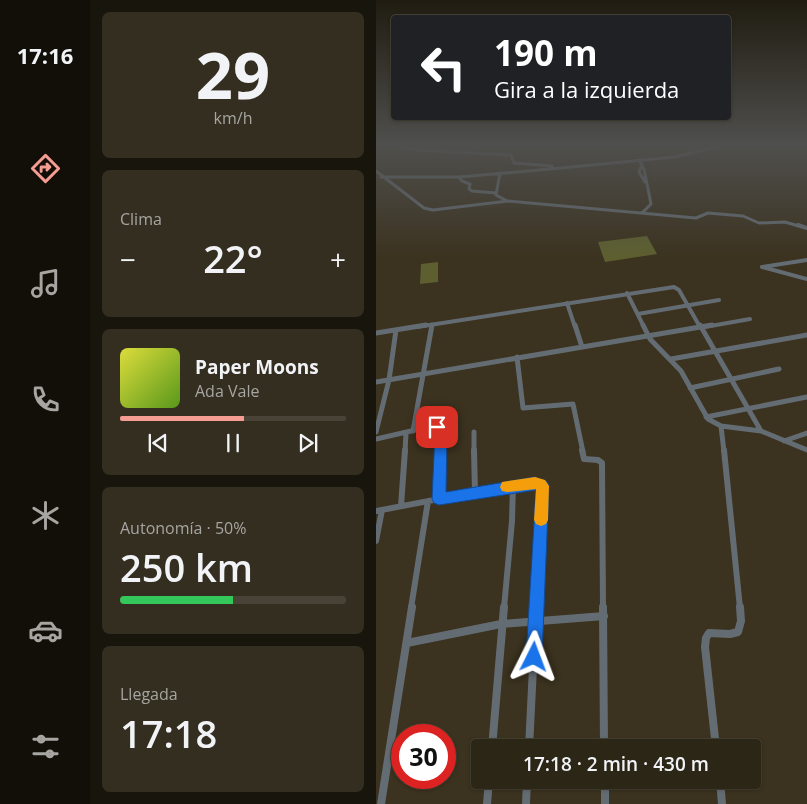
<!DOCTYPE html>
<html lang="es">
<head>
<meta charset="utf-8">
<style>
  body { margin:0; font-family:"Open Sans",sans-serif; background:#342e20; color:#f1f3f6; height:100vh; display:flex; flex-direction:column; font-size:19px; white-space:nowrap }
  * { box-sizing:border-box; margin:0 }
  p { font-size:16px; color:#a6a5a1 }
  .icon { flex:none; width:28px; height:28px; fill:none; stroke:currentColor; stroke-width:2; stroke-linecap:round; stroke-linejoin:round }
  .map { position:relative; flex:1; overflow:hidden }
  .side { display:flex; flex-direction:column; gap:12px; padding:12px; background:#18150d; width:286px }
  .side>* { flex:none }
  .banner { position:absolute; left:15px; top:15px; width:340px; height:105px; border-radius:5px; box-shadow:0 1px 4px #0004,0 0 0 1px #484336; background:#202124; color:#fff; overflow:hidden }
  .speed { position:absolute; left:15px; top:724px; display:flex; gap:10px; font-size:25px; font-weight:700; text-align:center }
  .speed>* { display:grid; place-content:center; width:65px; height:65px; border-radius:50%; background:#2c2617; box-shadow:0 1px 4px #0004,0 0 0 1px #484336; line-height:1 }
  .speed .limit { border:8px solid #d22; background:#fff; color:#111 }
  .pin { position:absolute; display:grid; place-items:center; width:42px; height:42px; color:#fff; margin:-21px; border-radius:10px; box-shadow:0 2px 8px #0006 }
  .me { position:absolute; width:55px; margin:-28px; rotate:3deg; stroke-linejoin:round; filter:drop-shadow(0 0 4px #0008) }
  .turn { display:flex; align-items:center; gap:18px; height:105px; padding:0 20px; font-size:22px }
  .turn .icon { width:65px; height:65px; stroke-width:2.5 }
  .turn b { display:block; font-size:35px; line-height:42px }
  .big { font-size:38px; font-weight:600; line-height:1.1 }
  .side .widget { flex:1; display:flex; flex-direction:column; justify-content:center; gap:8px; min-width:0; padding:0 18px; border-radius:8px; background:#342e20 }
  .side .dial { align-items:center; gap:0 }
  .dial b { font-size:65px; line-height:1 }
  .song { display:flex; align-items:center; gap:15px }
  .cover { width:60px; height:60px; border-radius:8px; background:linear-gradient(135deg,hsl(60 70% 55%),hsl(90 70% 35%)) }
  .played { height:5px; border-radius:2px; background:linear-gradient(90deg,#f59c93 55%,#484336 55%) }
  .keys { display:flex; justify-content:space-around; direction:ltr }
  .heat { display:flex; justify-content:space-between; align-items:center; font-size:28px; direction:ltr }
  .charge { height:8px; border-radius:4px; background:linear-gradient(90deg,#34c759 50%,#484336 0) }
  .trip { position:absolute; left:95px; top:739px; width:290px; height:50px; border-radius:5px; background:#2c2617; box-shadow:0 1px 4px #0004,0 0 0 1px #484336; font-weight:600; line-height:50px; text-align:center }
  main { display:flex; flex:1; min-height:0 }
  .dock { display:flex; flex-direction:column; width:90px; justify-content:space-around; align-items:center; background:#120f09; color:#a6a5a1 }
  .dock .icon { width:35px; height:35px }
  .dock .current { color:#f59c93 }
  .dock b { font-size:22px; color:#f1f3f6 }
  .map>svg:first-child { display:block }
  .green { fill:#5d5f30 }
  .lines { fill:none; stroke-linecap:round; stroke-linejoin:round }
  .minor-far4 { stroke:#646c73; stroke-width:3 }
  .minor-far3 { stroke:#646c73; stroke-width:4 }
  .minor-far2 { stroke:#646c73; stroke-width:5 }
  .minor-far1 { stroke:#646c73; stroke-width:6 }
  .minor { stroke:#646c73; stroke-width:8 }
  .route { fill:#1a73e8; stroke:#114b97 }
  .slow { fill:#f59e0b }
</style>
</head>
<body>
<main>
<nav class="dock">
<b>17:16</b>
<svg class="icon current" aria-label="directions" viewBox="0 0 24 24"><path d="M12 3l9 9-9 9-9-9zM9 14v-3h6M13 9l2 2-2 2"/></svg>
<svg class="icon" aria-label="music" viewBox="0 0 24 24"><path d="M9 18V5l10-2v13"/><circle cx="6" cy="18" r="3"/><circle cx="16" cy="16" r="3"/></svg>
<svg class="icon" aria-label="phone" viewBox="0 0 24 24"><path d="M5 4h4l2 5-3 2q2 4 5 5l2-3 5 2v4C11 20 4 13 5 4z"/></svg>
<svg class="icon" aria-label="climate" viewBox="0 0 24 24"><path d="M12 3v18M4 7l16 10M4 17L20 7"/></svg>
<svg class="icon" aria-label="car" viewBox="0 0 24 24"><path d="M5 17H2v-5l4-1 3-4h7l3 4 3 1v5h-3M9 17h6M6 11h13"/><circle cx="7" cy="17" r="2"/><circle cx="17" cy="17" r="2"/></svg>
<svg class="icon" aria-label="filters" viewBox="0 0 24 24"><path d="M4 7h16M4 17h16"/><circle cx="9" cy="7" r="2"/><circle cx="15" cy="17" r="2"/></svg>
</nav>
<section class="side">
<div class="widget dial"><b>29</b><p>km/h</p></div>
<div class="widget"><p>Clima</p>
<div class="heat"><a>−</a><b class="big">22°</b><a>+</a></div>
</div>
<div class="widget">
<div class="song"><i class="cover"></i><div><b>Paper Moons</b><p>Ada Vale</p></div></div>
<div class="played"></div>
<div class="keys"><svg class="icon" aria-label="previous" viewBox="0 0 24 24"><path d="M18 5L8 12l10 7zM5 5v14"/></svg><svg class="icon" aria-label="pause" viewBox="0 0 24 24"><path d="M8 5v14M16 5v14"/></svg><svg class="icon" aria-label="next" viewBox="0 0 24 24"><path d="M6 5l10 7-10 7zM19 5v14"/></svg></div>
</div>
<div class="widget"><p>Autonomía · 50%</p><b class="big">250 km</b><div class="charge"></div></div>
<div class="widget"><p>Llegada</p><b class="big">17:18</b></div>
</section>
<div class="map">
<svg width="431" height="804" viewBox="0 0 431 804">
  <rect width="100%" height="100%" fill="#3b321f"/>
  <path class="green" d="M271 236 281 254 229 262 222 242Z
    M62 262V282L44 284 45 264Z"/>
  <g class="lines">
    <path class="minor-far4" d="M22 146 42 150 135 155 138 163 176 166
      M263 160 268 169 275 204 266 213
      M265 167 263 172 269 182
      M0 171 48 208 57 210 132 201 320 218 332 213 367 216 383 223 409 222 426 227
      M124 173 120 195 131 201
      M5 177H83L185 168 298 157 345 146
      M83 177 86 181 94 184 93 189 96 191 120 193"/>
    <path class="minor-far3" d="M422 225 431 228
      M386 267 431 279
      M386 267 431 260
      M251 293 268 327
      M191 303 199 327
      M262 314 343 300
      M41 327 298 287 303 290 324 327
      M329 327 374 319"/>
    <path class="minor-far2" d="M199 325 206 347
      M267 325 274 339 305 371 332 419 345 426 385 431 431 450
      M324 325 385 431
      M0 333 50 325
      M141 357 147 408 197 404 207 452
      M295 359 431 335
      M0 382 336 325
      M314 388 403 369
      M330 417 431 397
      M345 426 348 452
      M37 431 56 325
      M0 432 13 380 20 330
      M98 432V452
      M0 439 48 428H63L65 431 64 452
      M408 441 431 433
      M29 452 30 433"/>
    <path class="minor-far1" d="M98 450 99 493
      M206 450 208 459 222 460 226 463 227 608
      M348 450 364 608
      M63 499 64 450
      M25 506 29 450
      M0 511 137 485 159 483 166 487 160 608
      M0 541 6 510
      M35 608 52 501
      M128 608 136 521 137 485"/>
    <path class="minor" d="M227 607 228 748
      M31 643 125 624 228 616
      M116 748 128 607
      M153 748 160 607
      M340 748 329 647 330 638 333 633 354 634 362 632 365 621 364 607
      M229 780V804
      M344 780 346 804
      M5 804 36 607
      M111 804 113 780
      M150 804 151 780"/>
  </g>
  <linearGradient id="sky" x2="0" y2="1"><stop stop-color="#201c11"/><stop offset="0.56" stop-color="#4f4f4d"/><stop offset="1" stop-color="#4f4f4d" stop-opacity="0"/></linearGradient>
  <rect width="431" height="259" fill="url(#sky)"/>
  <path class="route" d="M61 422 69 427 71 431 70 492 159 477 171 482 173 486 166 657 164 663 158 665 152 663 150 657 160 490 63 505 58 503 56 499 59 433 55 427 56 424Z"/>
  <path class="slow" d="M159 477 169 480 173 486 172 520 170 524 165 526 160 524 158 520 160 489 131 492 126 491 124 487 126 482Z"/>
</svg>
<div class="speed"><div class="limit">30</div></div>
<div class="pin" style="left:61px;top:427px;background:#d93025"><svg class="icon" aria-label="arrive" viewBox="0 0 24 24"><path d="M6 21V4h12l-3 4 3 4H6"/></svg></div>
<svg class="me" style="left:158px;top:657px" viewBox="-20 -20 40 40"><path d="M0-17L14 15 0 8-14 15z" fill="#1a73e8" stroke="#fff" stroke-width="4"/></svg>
<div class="trip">17:18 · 2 min · 430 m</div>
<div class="banner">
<div class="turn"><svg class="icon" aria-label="left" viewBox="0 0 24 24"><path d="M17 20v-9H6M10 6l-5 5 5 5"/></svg><div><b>190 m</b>Gira a la izquierda</div></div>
</div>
</div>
</main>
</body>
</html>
